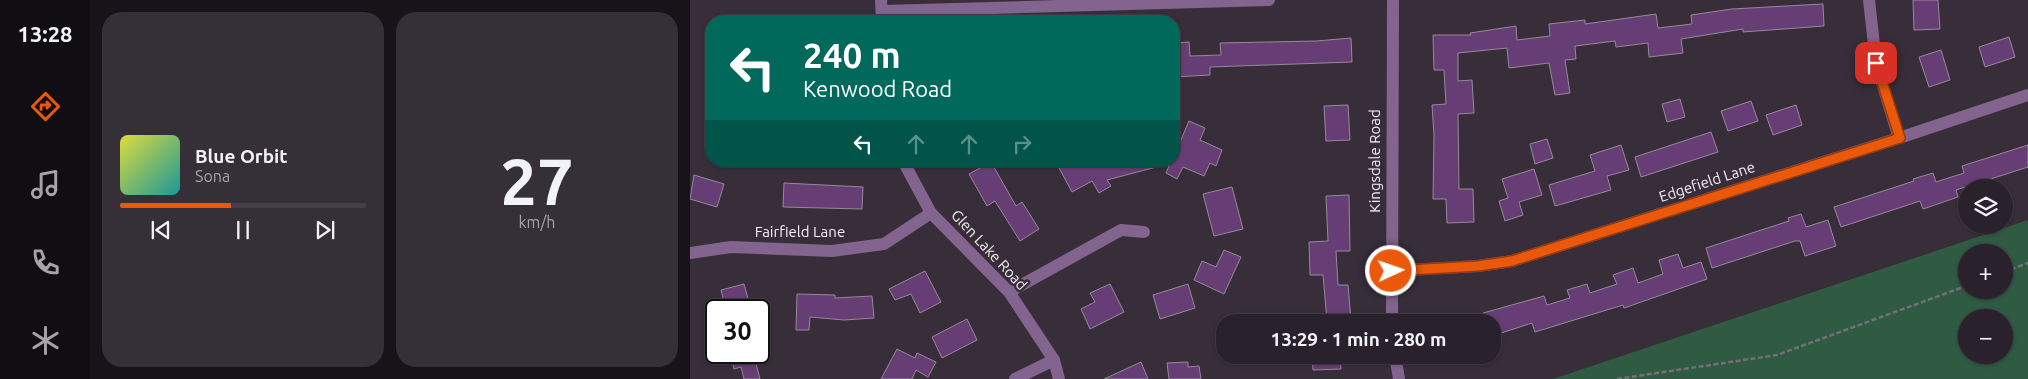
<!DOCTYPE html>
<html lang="en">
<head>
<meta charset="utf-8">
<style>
  body { margin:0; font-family:Ubuntu,sans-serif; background:#352f38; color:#f1f3f6; height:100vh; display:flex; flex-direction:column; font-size:19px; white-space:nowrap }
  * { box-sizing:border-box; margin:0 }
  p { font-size:16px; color:#a5a4a9 }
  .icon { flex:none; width:28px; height:28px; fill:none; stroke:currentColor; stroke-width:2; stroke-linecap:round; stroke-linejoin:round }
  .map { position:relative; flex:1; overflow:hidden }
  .drawer { display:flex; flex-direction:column; gap:12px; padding:12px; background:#171318; width:600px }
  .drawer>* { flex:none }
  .banner { position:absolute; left:15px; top:15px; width:475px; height:152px; border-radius:20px; box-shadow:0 1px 4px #0004,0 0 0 1px #453f48; background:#00695c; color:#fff; overflow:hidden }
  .buttons { position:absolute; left:1268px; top:179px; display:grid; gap:10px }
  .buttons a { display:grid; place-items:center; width:55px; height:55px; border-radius:50%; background:#29222c; box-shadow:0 1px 4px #0004,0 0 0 1px #453f48; font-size:25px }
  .speed { position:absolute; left:15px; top:299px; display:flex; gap:10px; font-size:25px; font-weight:700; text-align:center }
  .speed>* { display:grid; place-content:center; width:65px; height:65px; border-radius:50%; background:#29222c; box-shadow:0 1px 4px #0004,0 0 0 1px #453f48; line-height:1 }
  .speed .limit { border:2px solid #111; border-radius:8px; background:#fff; color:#111 }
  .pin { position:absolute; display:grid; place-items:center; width:42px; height:42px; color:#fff; margin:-21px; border-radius:10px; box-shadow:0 2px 8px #0006 }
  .me { position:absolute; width:55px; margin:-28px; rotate:87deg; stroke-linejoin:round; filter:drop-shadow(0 0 4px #0008) }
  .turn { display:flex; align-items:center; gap:18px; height:105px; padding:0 15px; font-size:22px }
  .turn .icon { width:65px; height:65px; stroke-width:2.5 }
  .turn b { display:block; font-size:35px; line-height:42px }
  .lanes { display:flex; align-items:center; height:48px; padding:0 15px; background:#0003; justify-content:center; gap:25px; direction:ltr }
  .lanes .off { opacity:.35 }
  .drawer .card { flex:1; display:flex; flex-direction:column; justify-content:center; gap:8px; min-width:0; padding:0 18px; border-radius:20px; background:#352f38 }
  .drawer .dial { align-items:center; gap:0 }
  .dial b { font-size:65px; line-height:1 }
  .song { display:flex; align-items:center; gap:15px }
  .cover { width:60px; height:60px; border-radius:8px; background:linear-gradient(135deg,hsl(60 70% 55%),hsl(180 70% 35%)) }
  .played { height:5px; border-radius:2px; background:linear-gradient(90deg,#ea580c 45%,#453f48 45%) }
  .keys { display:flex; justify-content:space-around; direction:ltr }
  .drawer .tiles { flex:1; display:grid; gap:12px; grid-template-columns:repeat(2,1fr) }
  .trip { position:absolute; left:526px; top:314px; width:285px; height:50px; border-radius:20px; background:#29222c; box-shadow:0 1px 4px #0004,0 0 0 1px #453f48; font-weight:700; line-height:50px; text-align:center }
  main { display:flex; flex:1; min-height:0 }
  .menu { display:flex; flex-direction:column; width:90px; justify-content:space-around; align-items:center; background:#100e12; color:#a5a4a9 }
  .menu .icon { width:35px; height:35px }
  .menu .selected { color:#ea580c }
  .menu b { font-size:22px; color:#f1f3f6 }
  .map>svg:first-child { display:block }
  .green { fill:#2e5b42; fill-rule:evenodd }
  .building { fill:#673d75; stroke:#958a99 }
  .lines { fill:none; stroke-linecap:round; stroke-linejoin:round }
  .path { stroke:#766e79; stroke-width:2.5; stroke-dasharray:5 2.5; stroke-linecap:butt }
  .minor { stroke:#82648e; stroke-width:12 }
  .route-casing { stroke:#983908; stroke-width:12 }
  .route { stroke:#ea580c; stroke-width:9 }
  .labels { text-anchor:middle; stroke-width:5; stroke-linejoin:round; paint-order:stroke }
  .street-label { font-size:15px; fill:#f4eef6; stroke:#372e3a }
</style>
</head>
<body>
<main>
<nav class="menu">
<b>13:28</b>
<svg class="icon selected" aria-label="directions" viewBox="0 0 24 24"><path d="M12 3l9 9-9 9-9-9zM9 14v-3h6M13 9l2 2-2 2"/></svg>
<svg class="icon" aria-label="music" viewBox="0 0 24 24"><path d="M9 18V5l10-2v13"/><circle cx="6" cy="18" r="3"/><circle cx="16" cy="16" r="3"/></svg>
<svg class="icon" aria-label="phone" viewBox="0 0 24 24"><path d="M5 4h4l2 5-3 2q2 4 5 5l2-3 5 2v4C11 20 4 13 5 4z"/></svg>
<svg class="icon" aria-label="climate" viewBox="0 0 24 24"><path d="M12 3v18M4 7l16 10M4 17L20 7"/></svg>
</nav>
<section class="drawer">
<div class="tiles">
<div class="card">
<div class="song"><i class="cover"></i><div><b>Blue Orbit</b><p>Sona</p></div></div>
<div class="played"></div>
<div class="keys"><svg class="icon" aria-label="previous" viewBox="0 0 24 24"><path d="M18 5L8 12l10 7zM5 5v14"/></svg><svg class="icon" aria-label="pause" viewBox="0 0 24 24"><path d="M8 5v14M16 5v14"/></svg><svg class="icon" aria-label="next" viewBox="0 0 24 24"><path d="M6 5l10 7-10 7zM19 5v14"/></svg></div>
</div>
<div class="card dial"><b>27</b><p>km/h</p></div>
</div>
</section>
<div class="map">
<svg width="1338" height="379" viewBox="0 0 1338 379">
  <rect width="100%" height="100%" fill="#372e3a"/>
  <path class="green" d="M1338 220V379H863ZM1276 252H1314V290H1276ZM1276 318H1314V355H1276Z"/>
  <path class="building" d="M1223 0H1248L1250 29 1224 30Z
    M1133 4 1134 26 1053 32V29L991 39 993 53 959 57 958 43 926 47 925 41 885 46 886 59 875 60 880 93 865 95 859 63 819 68 817 48 768 53V81L782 80 784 113 768 114 769 189H783L784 222 757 223 756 199H743L744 135 742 105 756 104 754 70H744L743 35H781L780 33 826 26 827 40 860 36 859 24 895 20V24L966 14 968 28 1002 24 1001 15 1042 9Z
    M1319 37 1325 57 1295 67 1289 47Z
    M661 38 662 62 520 67V75L484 77V43L499 42 500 56 531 55 530 43 626 41Z
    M1251 50 1260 80 1239 87 1229 57Z
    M990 99 995 117 977 122 972 104Z
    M1061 101 1068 121 1038 131 1031 111Z
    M658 105 660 140 636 141 634 106Z
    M1106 105 1112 125 1083 135 1076 115Z
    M499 121 515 128 510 140 532 150 526 166 520 163 514 176 493 167 487 179 476 173 481 161H484V156Z
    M1021 132 1028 152 951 177 945 157Z
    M857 139 863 158 845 164 840 144Z
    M931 145 939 170 917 176 921 190 865 206 859 185 905 171 900 155Z
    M1338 145V167L1266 190 1268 197 1233 209 1230 201 1151 227 1144 207 1224 181 1223 179 1243 173 1246 182 1274 173 1272 166Z
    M382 161H474V165L417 180 421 186 409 193 402 181 382 192 369 168Z
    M301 162 326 206 332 202 349 229 330 241 305 201 297 206 279 174Z
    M844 169 852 195 829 202 833 215 815 221 809 201 818 198 812 179Z
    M4 175 34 184 27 207 0 199Z
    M94 183 173 187 172 209 93 207Z
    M542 187 553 229 524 236 513 194Z
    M659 195 660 251H646L648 285H658L661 320 637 321 633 275H620L619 242 638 241 636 196Z
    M1111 214 1116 227 1138 220 1146 246 1115 256 1110 241H1105L1022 268 1016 248 1099 221 1098 218Z
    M534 250 551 257 534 294 504 280 512 261 526 267Z
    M988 254 993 268 1011 262 1017 279 934 308 933 305 845 332 842 323 802 336V322H796L793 313 854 296 857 305 880 298 877 290 897 284 900 293 927 284 923 275 943 268 948 283 973 274 969 260Z
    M235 271 251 302 230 313 221 294 205 300 199 289Z
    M54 284 59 302 54 303 55 310H36L31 290Z
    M420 284 434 312 400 329 391 309 405 302 400 293Z
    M498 284 505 308 470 319 463 295Z
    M107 294 145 295V298L182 296 184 318 154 320 120 317 119 330H106Z
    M277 319 287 340 252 358 242 337Z
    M207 349 225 358 227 353 246 362 238 377 226 370 222 379H191Z
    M40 352H63L70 379H54L51 367 44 369Z
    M622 355H650L651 369 623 370Z
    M451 362 458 379H414Z
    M498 362V367L509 366 511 379H479L477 363Z"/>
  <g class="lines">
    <path class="path" d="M1314 272 1338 263
      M927 379 1087 355 1276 286"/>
    <path class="minor" d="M191 0 192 21
      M1179 0 1186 63 1209 138
      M192 11 579 0
      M213 161 241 213 319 292 364 360 369 379
      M0 253 41 247 142 251 194 244 241 213
      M701 271 788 266 822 261 1209 138 1338 95
      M319 292 431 230 454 232
      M702 322 703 0
      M705 355 709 379
      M325 379 364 360"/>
  </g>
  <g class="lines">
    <g class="route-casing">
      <path id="route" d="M701 271 788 266 822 261 1210 138 1186 63"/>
    </g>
    <use href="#route" class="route"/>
  </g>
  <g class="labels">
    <g class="street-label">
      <text transform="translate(685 161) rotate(-90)" y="5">Kingsdale Road</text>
      <text transform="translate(1017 182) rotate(-18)" y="5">Edgefield Lane</text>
      <text x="110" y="237">Fairfield Lane</text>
      <text transform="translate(299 250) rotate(47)" y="5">Glen Lake Road</text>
    </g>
  </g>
</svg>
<div class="buttons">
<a><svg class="icon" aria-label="layers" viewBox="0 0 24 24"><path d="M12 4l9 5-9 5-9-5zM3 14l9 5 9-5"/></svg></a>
<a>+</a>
<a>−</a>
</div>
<div class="speed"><div class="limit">30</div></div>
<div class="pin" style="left:1186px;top:63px;background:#d93025"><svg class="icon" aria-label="arrive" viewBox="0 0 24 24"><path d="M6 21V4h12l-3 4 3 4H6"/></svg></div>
<svg class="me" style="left:701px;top:271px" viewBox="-20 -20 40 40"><circle r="17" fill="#ea580c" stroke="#fff" stroke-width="3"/><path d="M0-11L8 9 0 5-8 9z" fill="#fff"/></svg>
<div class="trip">13:29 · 1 min · 280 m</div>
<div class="banner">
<div class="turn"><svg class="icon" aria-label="left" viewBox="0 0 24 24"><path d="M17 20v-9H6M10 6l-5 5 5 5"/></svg><div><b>240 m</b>Kenwood Road</div></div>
<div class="lanes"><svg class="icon" aria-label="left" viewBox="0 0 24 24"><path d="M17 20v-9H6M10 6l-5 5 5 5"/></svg><svg class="icon off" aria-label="ahead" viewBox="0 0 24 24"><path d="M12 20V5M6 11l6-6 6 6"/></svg><svg class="icon off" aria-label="ahead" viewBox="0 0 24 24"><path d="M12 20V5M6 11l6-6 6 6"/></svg><svg class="icon off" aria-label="right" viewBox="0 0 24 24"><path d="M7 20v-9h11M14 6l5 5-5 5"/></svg></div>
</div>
</div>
</main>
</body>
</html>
